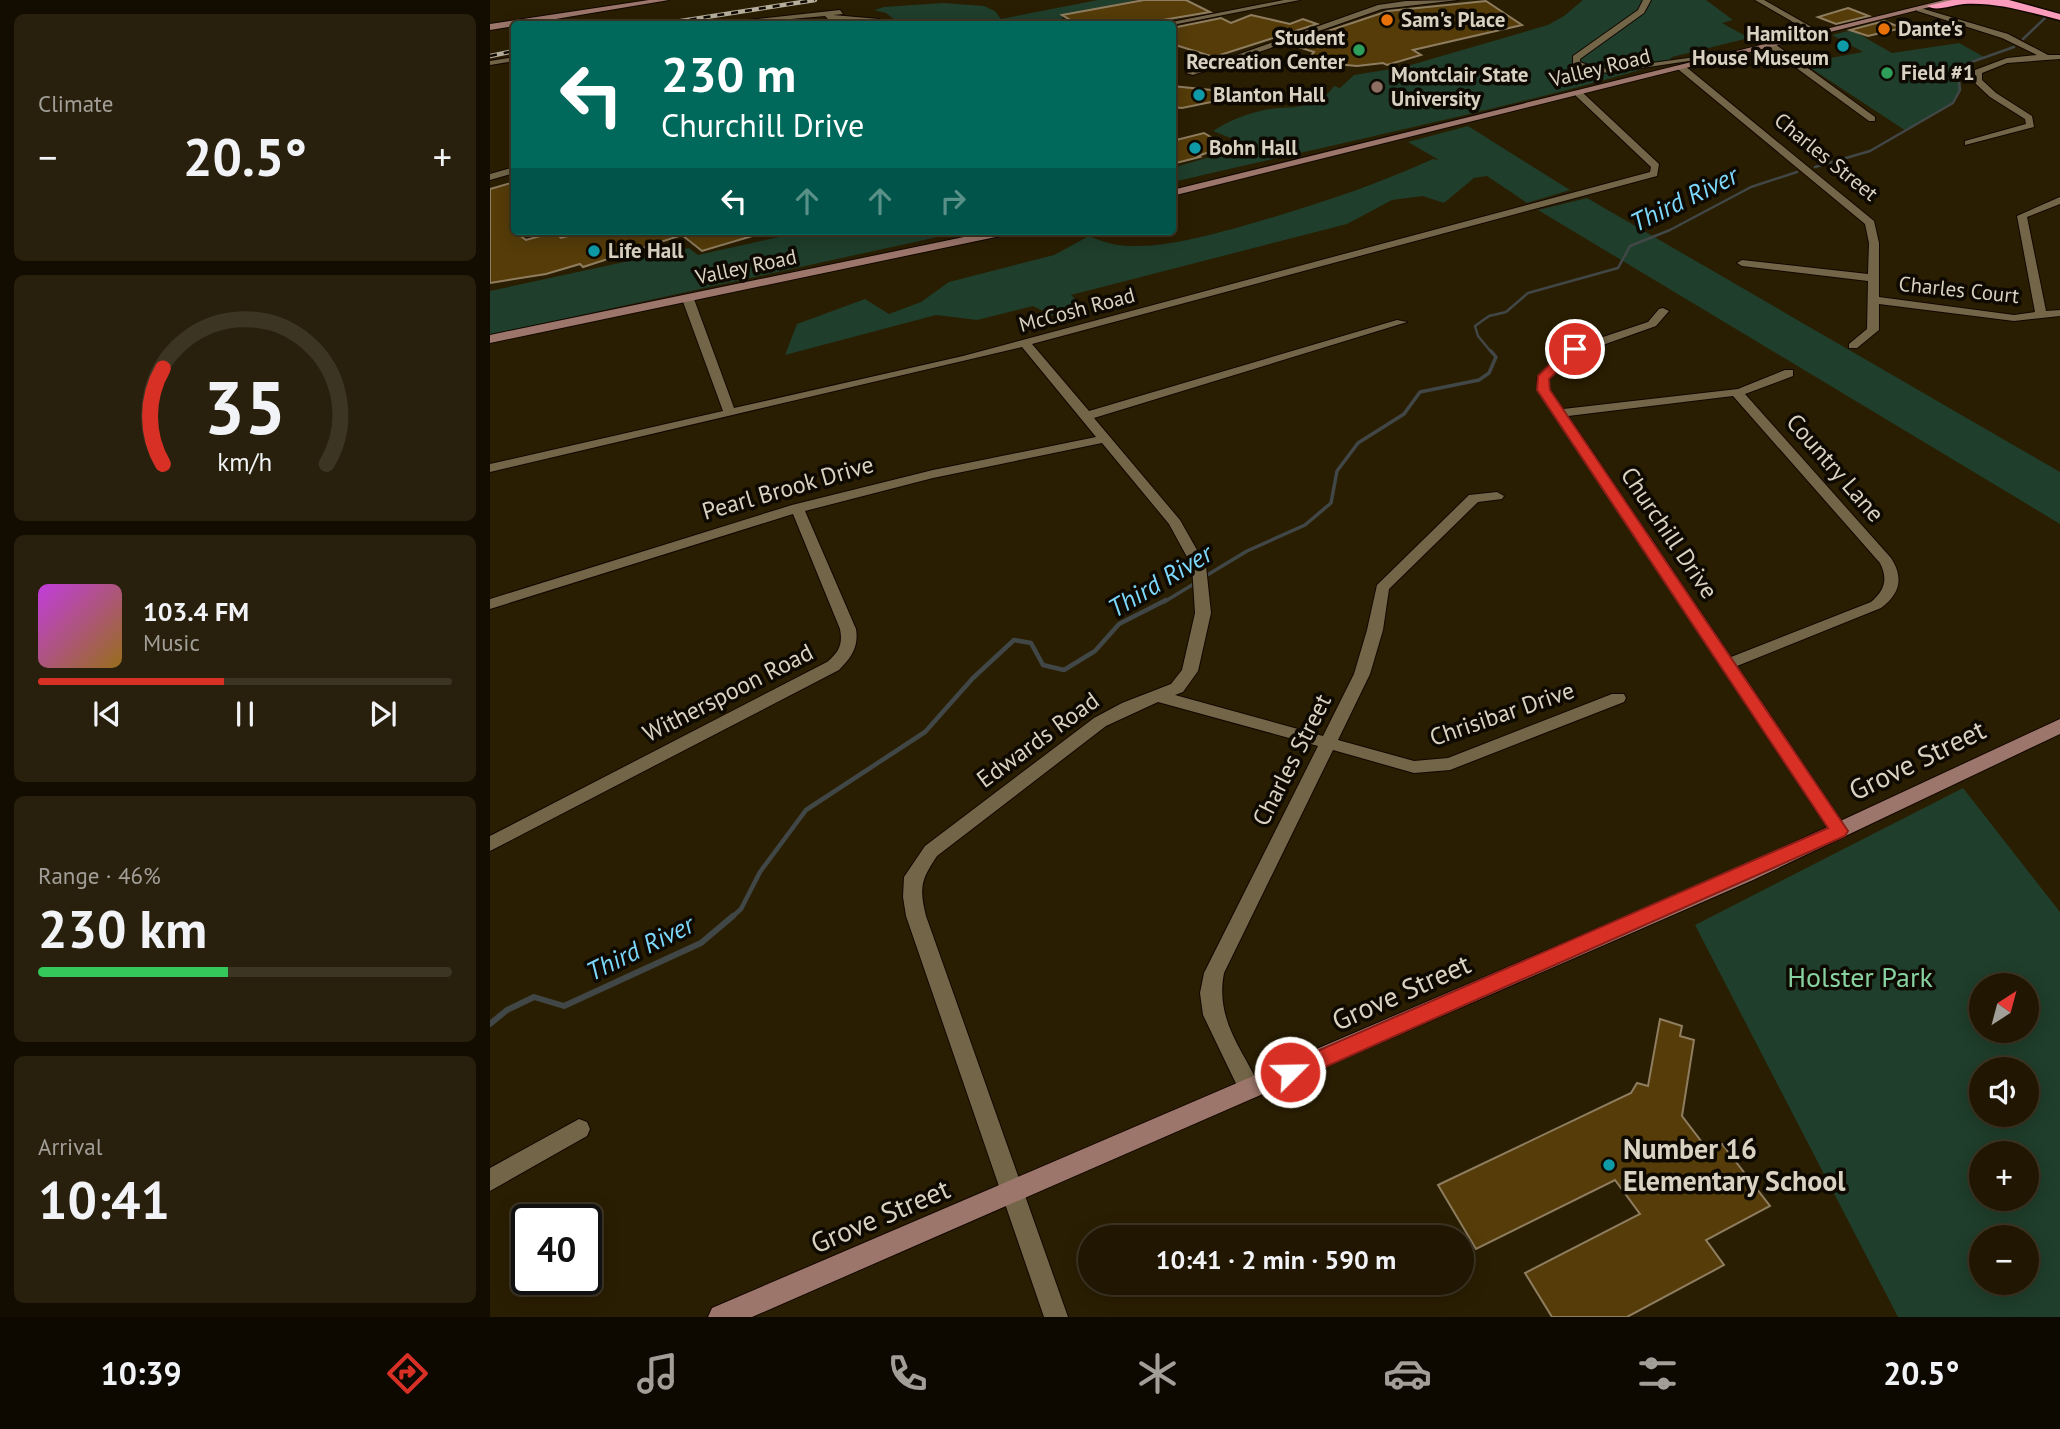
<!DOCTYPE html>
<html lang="en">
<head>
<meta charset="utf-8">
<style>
  body { margin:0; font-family:"PT Sans",sans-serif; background:#281f0c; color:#f1f3f6; height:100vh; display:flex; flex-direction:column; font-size:26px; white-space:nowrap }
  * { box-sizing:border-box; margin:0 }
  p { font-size:23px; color:#a29f99 }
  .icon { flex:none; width:38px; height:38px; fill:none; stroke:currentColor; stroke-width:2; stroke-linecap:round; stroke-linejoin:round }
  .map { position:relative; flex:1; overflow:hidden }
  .panel { display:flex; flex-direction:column; gap:14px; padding:14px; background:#120c01; width:490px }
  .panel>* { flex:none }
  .top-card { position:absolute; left:21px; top:21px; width:665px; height:214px; border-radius:7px; box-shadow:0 4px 18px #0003,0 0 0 2px #3d3524; background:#00695c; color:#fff; overflow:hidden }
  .needle { width:46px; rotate:36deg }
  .controls { position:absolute; left:1479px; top:973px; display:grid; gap:14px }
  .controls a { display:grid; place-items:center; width:70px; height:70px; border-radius:50%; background:#201602; box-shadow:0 4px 18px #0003,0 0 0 2px #3d3524; font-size:35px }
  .speed { position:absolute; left:21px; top:1204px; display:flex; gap:14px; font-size:35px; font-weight:700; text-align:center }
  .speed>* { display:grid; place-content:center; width:91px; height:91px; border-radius:50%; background:#201602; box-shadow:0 4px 18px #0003,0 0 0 2px #3d3524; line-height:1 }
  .speed .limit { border:4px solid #111; border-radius:10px; background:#fff; color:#111 }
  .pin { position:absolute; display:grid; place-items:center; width:60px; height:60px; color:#fff; margin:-30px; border:4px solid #fff; border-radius:50%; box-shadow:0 2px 7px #0007 }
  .me { position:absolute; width:77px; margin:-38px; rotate:67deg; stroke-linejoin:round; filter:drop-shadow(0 0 5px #0008) }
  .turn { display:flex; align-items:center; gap:24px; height:147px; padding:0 35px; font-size:32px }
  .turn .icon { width:91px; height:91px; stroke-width:2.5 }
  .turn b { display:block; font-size:49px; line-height:60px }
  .lanes { display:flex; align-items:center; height:66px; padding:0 35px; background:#0003; justify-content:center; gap:35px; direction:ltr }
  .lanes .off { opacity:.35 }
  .big { font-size:52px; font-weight:700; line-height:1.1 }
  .panel .card { flex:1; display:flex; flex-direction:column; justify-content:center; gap:10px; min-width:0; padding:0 24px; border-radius:10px; background:#281f0c }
  .panel .dial { align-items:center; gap:0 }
  .dial svg { height:182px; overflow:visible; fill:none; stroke:#3d3524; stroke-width:7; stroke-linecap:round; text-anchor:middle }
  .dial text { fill:#f1f3f6; stroke:none }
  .song { display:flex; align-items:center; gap:21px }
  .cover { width:84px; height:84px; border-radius:10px; background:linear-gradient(135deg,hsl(290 70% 55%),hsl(40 70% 35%)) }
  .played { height:7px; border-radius:4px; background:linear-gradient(90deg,#d93025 45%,#3d3524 45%) }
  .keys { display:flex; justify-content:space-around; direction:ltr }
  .heat { display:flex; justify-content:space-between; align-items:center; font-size:38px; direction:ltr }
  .charge { height:10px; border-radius:5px; background:linear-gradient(90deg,#34c759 46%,#3d3524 0) }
  .trip { position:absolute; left:588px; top:1225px; width:396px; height:70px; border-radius:35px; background:#201602; box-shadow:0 4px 18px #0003,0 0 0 2px #3d3524; font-weight:700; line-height:70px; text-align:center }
  .menu { display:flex; height:112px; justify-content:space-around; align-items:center; background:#0d0901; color:#a29f99 }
  .menu .icon { width:49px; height:49px }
  .menu .selected { color:#d93025 }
  .menu b { font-size:32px; color:#f1f3f6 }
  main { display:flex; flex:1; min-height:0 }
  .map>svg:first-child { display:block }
  .green { fill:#1f3e2b; fill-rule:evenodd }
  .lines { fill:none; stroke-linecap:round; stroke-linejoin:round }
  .stream-far3 { stroke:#414747; stroke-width:2.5 }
  .stream-far2 { stroke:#414747; stroke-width:3.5 }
  .stream-far1 { stroke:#414747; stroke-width:4.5 }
  .stream { stroke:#414747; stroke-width:6 }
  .building { fill:#553c09; stroke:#8f7d60; stroke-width:2 }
  .street-casing { stroke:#120700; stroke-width:2 }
  .secondary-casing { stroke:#120700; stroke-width:2 }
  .highway-casing { stroke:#120700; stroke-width:3 }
  .street { fill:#736648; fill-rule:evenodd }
  .secondary { fill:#9c766b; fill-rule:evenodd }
  .highway { fill:#fb9cbd; fill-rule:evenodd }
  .rail-casing { stroke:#b7af9d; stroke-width:4.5 }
  .rail { stroke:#0e0901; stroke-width:2.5; stroke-dasharray:7; stroke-linecap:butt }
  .route { fill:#d93025; stroke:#8d1f18; stroke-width:2 }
  .food-dot { fill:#e8710a; stroke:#0e0901; stroke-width:2.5 }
  .culture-dot { fill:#0f9aa8; stroke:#0e0901; stroke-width:2.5 }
  .leisure-dot { fill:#2e9e5b; stroke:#0e0901; stroke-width:2.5 }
  .education-dot { fill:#8d6e63; stroke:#0e0901; stroke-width:2.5 }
  .labels { text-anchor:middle; stroke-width:7; stroke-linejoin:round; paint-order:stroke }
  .far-poi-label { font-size:21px; font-weight:bold; fill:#d9d2c2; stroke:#0e0901; text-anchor:start }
  .far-street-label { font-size:21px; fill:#d9d2c2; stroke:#0e0901 }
  .street-label { font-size:24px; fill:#d9d2c2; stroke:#0e0901 }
  .water-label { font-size:26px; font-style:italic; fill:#7cd8fd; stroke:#0e0901 }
  .near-street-label { font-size:28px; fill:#d9d2c2; stroke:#0e0901 }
  .near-park-label { font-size:28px; fill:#87d2a1; stroke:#0e0901 }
  .near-poi-label { font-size:28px; font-weight:bold; fill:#d9d2c2; stroke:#0e0901; text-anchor:start }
</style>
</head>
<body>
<main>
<section class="panel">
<div class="card"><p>Climate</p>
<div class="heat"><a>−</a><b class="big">20.5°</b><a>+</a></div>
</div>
<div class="card dial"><svg viewBox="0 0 100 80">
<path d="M14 69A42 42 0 1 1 86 69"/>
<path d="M14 69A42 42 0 0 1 14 27" stroke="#d93025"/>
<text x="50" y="56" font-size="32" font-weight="700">35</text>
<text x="50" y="72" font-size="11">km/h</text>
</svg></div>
<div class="card">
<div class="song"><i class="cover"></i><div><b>103.4 FM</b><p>Music</p></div></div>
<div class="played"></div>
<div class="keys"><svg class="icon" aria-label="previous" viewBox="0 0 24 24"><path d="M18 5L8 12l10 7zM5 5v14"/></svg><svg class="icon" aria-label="pause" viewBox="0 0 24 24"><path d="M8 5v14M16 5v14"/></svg><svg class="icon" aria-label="next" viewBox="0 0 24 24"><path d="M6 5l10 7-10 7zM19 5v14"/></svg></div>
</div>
<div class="card"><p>Range · 46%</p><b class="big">230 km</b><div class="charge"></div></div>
<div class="card"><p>Arrival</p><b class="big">10:41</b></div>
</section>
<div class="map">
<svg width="1570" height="1317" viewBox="0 0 1570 1317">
  <rect width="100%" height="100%" fill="#2a1e02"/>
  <path class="green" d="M608 0H646L573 15 571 24H410L396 13 384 10 394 7 453 3 494 6 505 11 511 19Z
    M1093 0H1216L1243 20 1232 23 1259 38 1182 57 1178 62C1015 110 848 143 683 182L682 168 747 149 743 139 723 131C738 121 756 114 774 110 800 105 826 112 844 86L850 88 864 75 914 67 1058 25 1074 16Z
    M1362 30 1402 53 1469 43 1496 58 1476 64 1468 71 1470 90 1463 103 1416 131 1313 63 1373 52 1342 35Z
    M978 126 1080 190 1037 203 997 176 984 178 954 203 933 196 902 200 857 224 581 295 601 314 573 321 543 306 487 320 446 315 295 355 307 324 375 299 399 314 431 302 459 282 564 255 599 236C613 242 626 246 641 246 676 247 711 237 746 228 813 209 879 188 943 159L949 160 918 142Z
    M1097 198 1570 472V524L1048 210Z
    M316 231H475L0 335V291L199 248 208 255Z
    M1473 788 1570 912V1317H1408L1205 925ZM1491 985H1536V1031H1491ZM1491 1069H1536V1115H1491ZM1491 1153H1536V1199H1491ZM1491 1237H1536V1283H1491Z"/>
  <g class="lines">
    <path class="stream-far3" d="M1533 39 1555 18
      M1325 167 1380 151 1463 103 1470 90 1468 71 1476 64 1524 47
      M1002 353 988 336 985 326 999 316 1016 312 1038 293 1128 268 1140 246 1180 230 1261 187 1307 172"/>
    <path class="stream-far2" d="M714 577 757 551 815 525 841 503 847 471 868 443 914 414 930 392 989 380 999 373 1006 357 1001 351
      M674 602 707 582"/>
    <path class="stream-far1" d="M241 918 251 909 270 872 316 810 435 732 483 678 524 640 541 643 553 665 574 670 605 651 629 624 676 600"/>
    <path class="stream" d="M0 1024 17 1010 44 997 74 1006 211 943 243 916"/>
  </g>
  <path class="building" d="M654 0H696L720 12 649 24H587L572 15Z
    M996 1 1032 25 923 50 931 55 897 65 893 63 867 66 822 62 824 59 819 58 824 52 799 44 898 11Z
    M1358 8 1379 16 1346 24 1328 17Z
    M761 15 800 24 813 19 827 24 724 57 682 44V28L731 18 741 23Z
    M1394 21 1412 28 1378 36 1360 30Z
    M682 86 751 93V96L692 108 682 107Z
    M714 133 736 146 708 156 710 157 682 164V141Z
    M24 182V231L36 240 65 232 71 238 97 231H268L269 234 212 251 192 235 93 267 90 264 56 274 0 283V189Z
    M1170 1019 1192 1026 1190 1036 1204 1040 1192 1116 1218 1150 1232 1144 1280 1206 1216 1240 1234 1265 1137 1317H1062L1035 1273 1150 1214 1125 1180 986 1249 948 1185 1141 1093 1147 1083 1158 1086Z"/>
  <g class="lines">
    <g class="street-casing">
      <path id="street" d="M794 0H810L682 25 672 24Z
        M968 0 892 9 703 75 696 73 888 5 916 1Z
        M1153 0H1161L1154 13 1090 59V62L1103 67 1119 69 1248 51 1252 53 1119 73 1101 71 1083 65V56L1148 10Z
        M1265 0H1274L1334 34 1327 36Z
        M1427 7 1518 34 1558 55H1570V59L1517 63 1492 73V80L1506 93 1542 116 1544 127 1475 145V141L1536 124 1535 119 1500 97 1485 83V70L1517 58 1547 55 1512 38 1427 11Z
        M350 10 353 14 343 15 389 19 385 21 338 19 335 16 245 24H222Z
        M1279 44H1285L1385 117V121H1379L1279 48Z
        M24 57V61L0 65V61Z
        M1189 66H1195L1384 221 1389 243V297L1524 315 1545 312 1527 216 1570 197V204L1537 217 1556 311 1570 310V316L1524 321 1389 304V330L1367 348H1359V344L1377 329 1378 281 1252 266 1247 263 1252 260 1378 274 1379 243 1375 224 1189 70Z
        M1086 92H1092L1169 164 1167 176 542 344 599 411 907 320 917 322 604 418 690 520 716 566 721 613 708 671 693 692 685 695 833 736 864 674 877 630 887 585 979 495 1007 492 1014 496 1012 499 988 502 899 589 893 630 880 674 848 740 924 761 958 758 1122 694H1134L1136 698 1134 702 960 770 924 773 843 750 734 973C725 1020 752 1048 771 1089L768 1096 760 1099 752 1096 713 1015 710 993 714 973 828 746 668 702 616 726 447 856C431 880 429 887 436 916L578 1317H554L416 916 413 897 414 877 435 846 604 718 632 703 681 684 692 670 705 613 702 566 679 524 612 443 443 478 315 511 366 629C369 647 361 658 349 670L0 851V836L337 662C349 652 353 644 350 629L303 514 0 609V599L302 505 443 470 606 437 532 347 0 472V464L233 411 192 299 194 297 204 299 244 408 473 356 1160 172 1161 167 1086 96Z
        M24 167V173L0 180V174Z
        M1173 308 1179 311 1166 326 1082 356 1059 379 1060 390 1073 409 1248 389 1295 370H1303V376L1255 394 1401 558C1414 578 1410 594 1391 608L1247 666 1355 826 1358 831 1355 836 1349 838 1343 836 1048 390 1047 378 1074 350 1158 322 1169 309ZM1243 396 1390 563C1398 579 1395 590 1381 602L1241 657 1078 416Z
        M89 1119 97 1122 100 1129 97 1136 0 1191V1168Z"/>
    </g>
    <g class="secondary-casing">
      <path id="secondary" d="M159 0H179L0 30V24Z
        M1454 0H1468L682 196V190Z
        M503 231H526L520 234 0 343V335Z
        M1570 719V734L1263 880 262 1317H218L222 1308 1249 868Z"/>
    </g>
    <g class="highway-casing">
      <path id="highway" d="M1462 0H1519L1570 14V20C1538 12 1507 2 1474 4 1462 5 1446 12 1437 6Z"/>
    </g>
    <use href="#street" class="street"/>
    <use href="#secondary" class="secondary"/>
    <use href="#highway" class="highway"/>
    <g class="rail-casing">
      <path id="rail" d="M172 24 325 0
        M0 56 24 51"/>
    </g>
    <use href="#rail" class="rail"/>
  </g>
  <path class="route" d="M1085 346 1091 349 1059 379 1060 390 1358 831 1355 836 808 1079 800 1082 793 1079 790 1072 793 1066 1338 828 1047 390 1048 376 1074 350Z"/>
  <g class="food-dot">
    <circle cx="897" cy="20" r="7"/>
    <circle cx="1394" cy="29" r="7"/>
  </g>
  <g class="culture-dot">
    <circle cx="1353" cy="46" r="7"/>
    <circle cx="709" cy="95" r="7"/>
    <circle cx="705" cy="148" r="7"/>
    <circle cx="104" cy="251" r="7"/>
    <circle cx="1119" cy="1165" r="7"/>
  </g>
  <g class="leisure-dot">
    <circle cx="869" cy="50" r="7"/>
    <circle cx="1397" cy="73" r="7"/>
  </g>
  <circle class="education-dot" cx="887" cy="87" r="7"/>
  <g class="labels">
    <g class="far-poi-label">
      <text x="911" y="27">Sam's Place</text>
      <text x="1408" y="36">Dante's</text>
      <text x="1339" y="41" text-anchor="end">Hamilton<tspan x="1339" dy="24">House Museum</tspan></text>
      <text x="855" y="45" text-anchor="end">Student<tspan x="855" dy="24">Recreation Center</tspan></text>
      <text x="1411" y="80">Field #1</text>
      <text x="901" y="82">Montclair State<tspan x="901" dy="24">University</tspan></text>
      <text x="723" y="102">Blanton Hall</text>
      <text x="719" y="155">Bohn Hall</text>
      <text x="118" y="258">Life Hall</text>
    </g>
    <g class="far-street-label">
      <text transform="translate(1110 68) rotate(-14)" y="7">Valley Road</text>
      <text transform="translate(1336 157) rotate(39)" y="7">Charles Street</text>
      <text transform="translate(256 267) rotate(-12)" y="7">Valley Road</text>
      <text transform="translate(1469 290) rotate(6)" y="7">Charles Court</text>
      <text transform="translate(587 310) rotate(-15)" y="7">McCosh Road</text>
    </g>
    <g class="street-label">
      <text transform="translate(1345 468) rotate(49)" y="8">Country Lane</text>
      <text transform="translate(298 488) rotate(-16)" y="8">Pearl Brook Drive</text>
      <text transform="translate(1179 533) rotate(56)" y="8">Churchill Drive</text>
      <text transform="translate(238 693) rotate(-27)" y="8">Witherspoon Road</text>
      <text transform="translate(1012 714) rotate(-19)" y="8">Chrisibar Drive</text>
      <text transform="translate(548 740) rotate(-36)" y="8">Edwards Road</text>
      <text transform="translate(802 760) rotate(-63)" y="8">Charles Street</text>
    </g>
    <g class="water-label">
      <text transform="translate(1194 199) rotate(-26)" y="9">Third River</text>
      <text transform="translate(670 581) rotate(-31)" y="9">Third River</text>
      <text transform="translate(150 948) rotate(-26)" y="9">Third River</text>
    </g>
    <g class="near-street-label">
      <text transform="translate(1427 760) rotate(-26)" y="10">Grove Street</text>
      <text transform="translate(911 992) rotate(-24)" y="10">Grove Street</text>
      <text transform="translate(390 1216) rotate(-23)" y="10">Grove Street</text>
    </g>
    <g class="near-park-label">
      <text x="1370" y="987">Holster Park</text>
    </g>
    <g class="near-poi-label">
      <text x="1133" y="1159">Number 16<tspan x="1133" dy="32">Elementary School</tspan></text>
    </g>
  </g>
</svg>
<div class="controls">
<a><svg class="needle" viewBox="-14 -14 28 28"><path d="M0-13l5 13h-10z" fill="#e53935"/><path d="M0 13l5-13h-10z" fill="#a29f99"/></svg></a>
<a><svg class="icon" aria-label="sound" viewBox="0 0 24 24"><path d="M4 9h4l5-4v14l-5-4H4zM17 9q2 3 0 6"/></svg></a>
<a>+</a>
<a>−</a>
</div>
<div class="speed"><div class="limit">40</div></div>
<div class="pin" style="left:1085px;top:349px;background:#d93025"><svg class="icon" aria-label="arrive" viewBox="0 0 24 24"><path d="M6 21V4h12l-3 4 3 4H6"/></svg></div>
<svg class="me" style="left:800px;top:1072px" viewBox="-20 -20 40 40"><circle r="17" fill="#d93025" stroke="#fff" stroke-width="3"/><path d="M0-11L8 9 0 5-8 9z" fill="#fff"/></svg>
<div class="trip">10:41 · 2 min · 590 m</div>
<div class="top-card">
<div class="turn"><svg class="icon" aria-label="left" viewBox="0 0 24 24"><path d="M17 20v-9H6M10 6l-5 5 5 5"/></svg><div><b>230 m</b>Churchill Drive</div></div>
<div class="lanes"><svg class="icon" aria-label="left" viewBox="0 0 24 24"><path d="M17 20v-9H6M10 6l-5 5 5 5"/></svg><svg class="icon off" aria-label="ahead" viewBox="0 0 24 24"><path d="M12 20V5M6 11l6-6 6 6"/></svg><svg class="icon off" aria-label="ahead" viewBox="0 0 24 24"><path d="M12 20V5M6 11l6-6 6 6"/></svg><svg class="icon off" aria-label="right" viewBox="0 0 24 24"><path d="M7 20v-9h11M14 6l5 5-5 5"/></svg></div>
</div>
</div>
</main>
<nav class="menu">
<b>10:39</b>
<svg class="icon selected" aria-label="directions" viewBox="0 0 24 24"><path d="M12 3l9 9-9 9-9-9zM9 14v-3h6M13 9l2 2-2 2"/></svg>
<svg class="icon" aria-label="music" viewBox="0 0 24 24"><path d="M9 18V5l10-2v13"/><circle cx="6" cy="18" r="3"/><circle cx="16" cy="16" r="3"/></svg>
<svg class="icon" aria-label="phone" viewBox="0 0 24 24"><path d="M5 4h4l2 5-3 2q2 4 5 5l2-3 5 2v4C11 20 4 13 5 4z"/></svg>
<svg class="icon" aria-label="climate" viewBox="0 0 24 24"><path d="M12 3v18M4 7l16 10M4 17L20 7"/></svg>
<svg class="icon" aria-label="car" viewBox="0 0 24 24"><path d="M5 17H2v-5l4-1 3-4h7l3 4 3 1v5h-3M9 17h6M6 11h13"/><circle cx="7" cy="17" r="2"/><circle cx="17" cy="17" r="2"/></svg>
<svg class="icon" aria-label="filters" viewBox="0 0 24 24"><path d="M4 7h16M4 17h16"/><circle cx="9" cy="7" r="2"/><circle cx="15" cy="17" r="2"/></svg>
<b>20.5°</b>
</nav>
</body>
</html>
